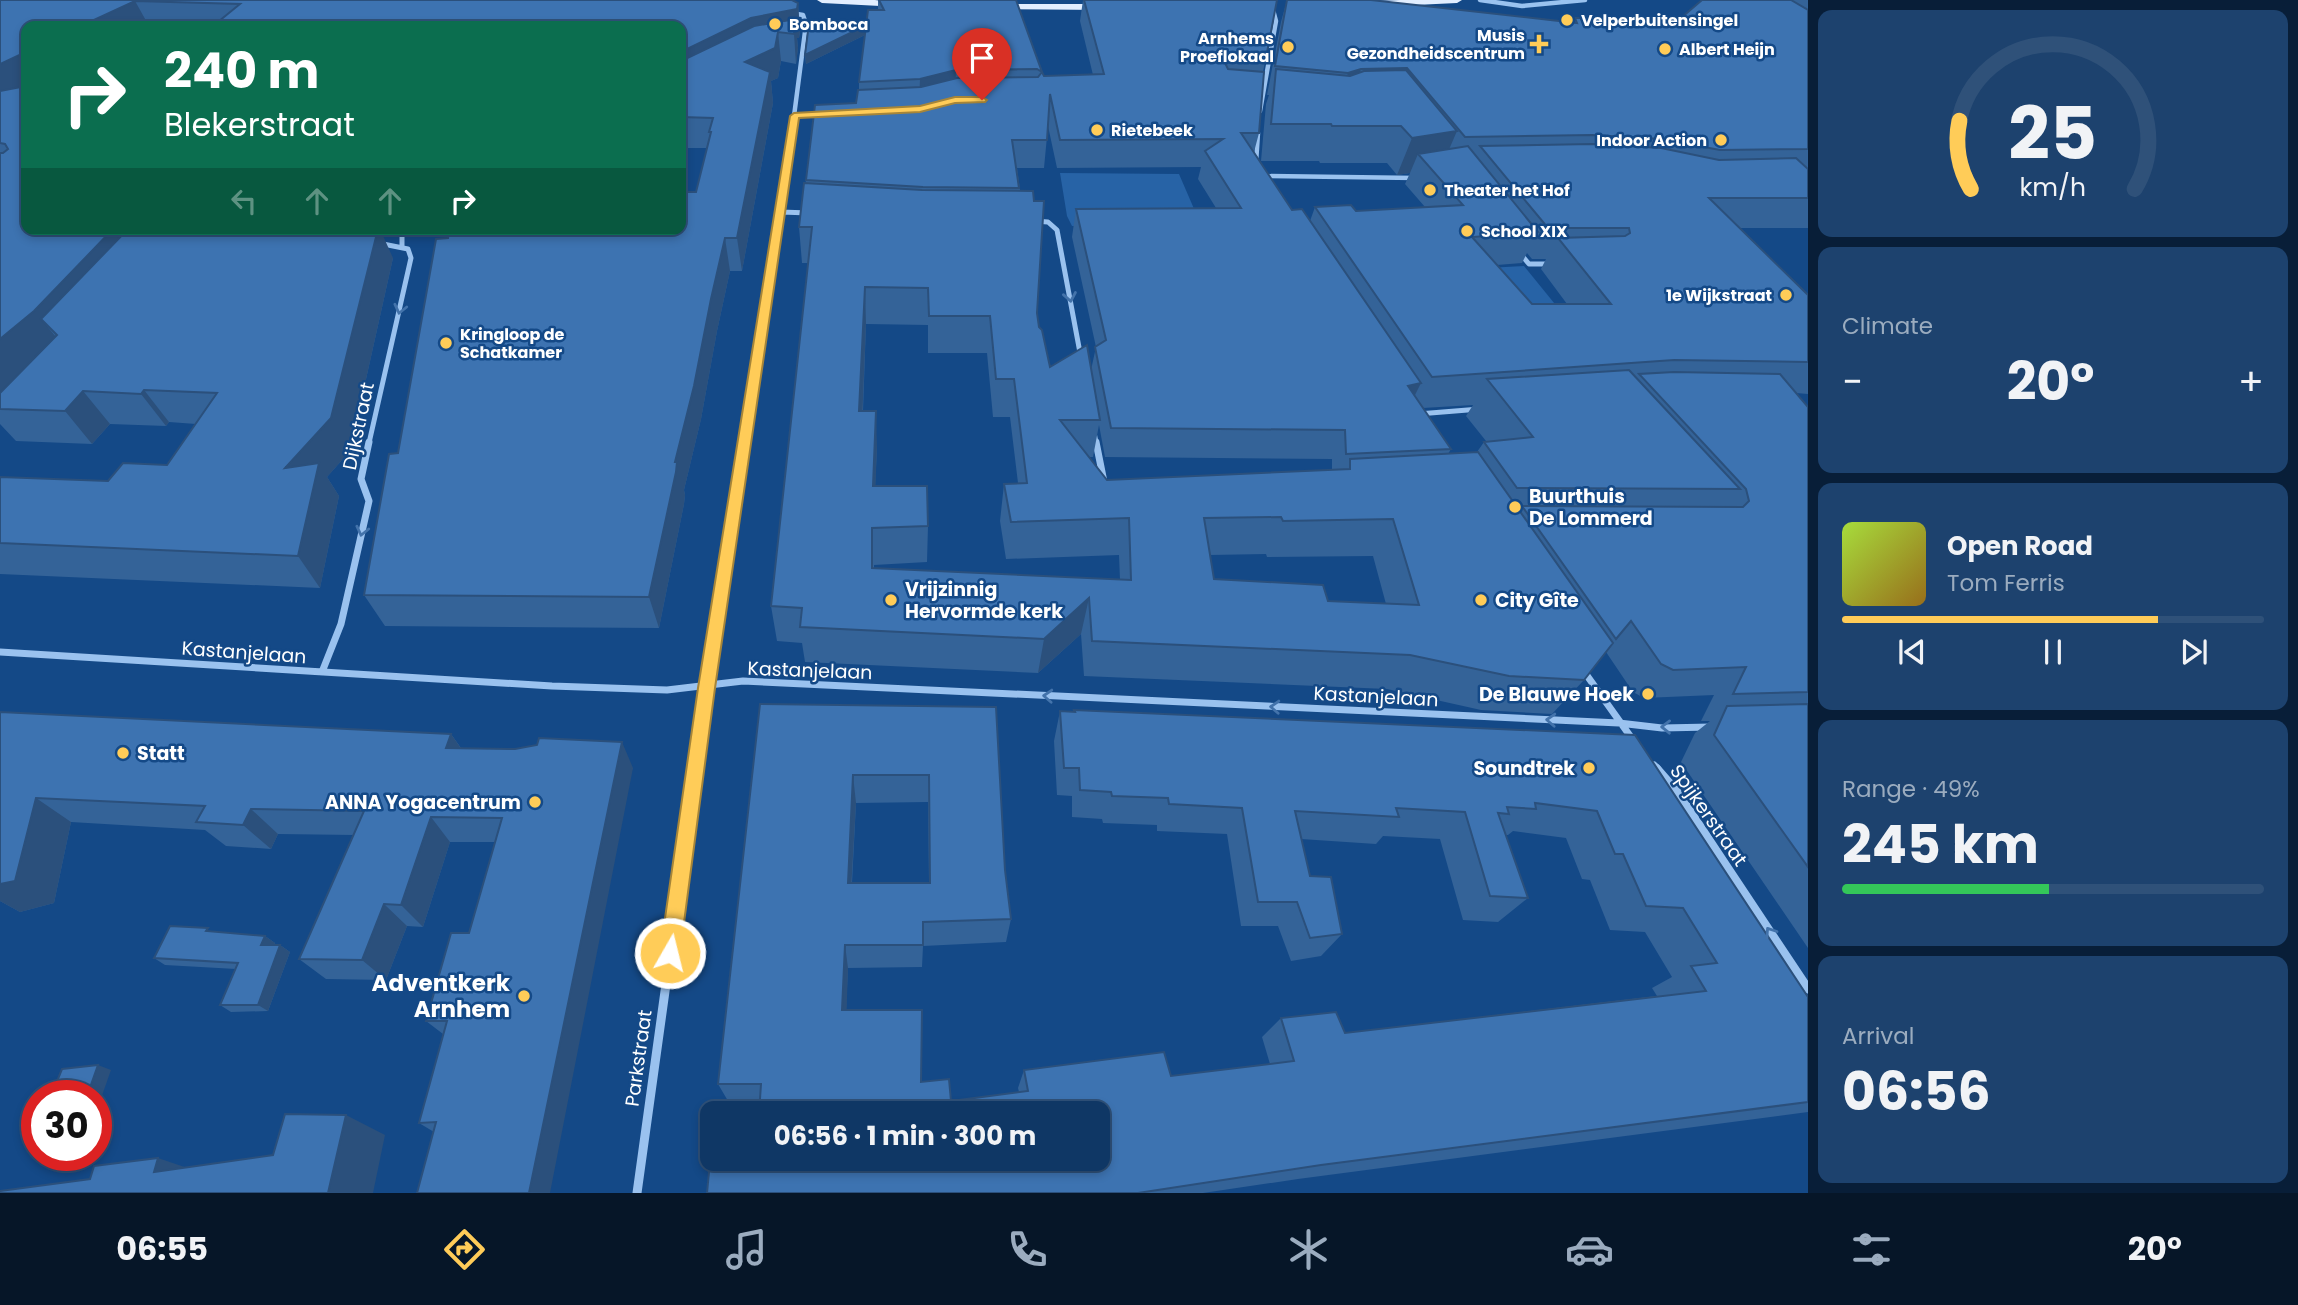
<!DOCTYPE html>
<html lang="en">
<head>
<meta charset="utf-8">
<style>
  body { margin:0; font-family:Poppins,sans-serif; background:#1d426e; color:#f1f3f6; height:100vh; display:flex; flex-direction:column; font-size:26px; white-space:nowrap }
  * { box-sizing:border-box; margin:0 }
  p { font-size:23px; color:#9bacbf }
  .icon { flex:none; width:38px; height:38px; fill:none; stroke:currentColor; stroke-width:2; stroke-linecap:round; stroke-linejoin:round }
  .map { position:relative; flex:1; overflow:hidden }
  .panel { display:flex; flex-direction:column; gap:10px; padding:10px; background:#081e38; width:490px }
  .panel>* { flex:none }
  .guide { position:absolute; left:21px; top:21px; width:665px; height:214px; border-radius:14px; box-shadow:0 4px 10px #0003,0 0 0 2px #2f5179; background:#0b6e4f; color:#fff; overflow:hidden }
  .speed { position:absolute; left:21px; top:1080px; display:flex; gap:14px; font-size:35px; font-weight:700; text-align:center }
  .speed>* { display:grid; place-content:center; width:91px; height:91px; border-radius:50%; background:#0f3765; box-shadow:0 4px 10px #0003,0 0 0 2px #2f5179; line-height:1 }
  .speed .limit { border:10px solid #d22; background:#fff; color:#111 }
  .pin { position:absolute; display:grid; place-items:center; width:60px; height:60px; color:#fff; margin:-72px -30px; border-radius:50% 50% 50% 0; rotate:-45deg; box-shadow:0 0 7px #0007 }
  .pin .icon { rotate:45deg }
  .me { position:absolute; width:77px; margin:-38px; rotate:8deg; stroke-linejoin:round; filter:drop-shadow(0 0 5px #0008) }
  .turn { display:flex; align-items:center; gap:24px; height:147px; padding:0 28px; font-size:32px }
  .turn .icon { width:91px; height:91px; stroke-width:2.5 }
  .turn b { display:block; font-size:49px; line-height:60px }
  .lanes { display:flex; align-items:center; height:66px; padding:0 28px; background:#0003; justify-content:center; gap:35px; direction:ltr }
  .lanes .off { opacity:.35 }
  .big { font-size:52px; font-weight:700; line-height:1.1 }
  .panel .tile { flex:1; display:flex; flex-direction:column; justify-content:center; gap:10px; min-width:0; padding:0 24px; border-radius:14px; background:#1d426e }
  .panel .dial { align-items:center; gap:0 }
  .dial svg { height:182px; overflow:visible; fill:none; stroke:#2f5179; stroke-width:7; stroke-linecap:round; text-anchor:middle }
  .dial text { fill:#f1f3f6; stroke:none }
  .song { display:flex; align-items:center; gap:21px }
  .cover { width:84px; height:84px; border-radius:10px; background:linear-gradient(135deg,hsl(80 70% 55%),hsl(40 70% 35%)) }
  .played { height:7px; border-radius:4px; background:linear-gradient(90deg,#ffcc58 75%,#2f5179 75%) }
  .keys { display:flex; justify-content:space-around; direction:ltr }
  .heat { display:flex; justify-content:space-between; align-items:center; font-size:38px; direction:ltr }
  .charge { height:10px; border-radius:5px; background:linear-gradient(90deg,#34c759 49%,#2f5179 0) }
  .trip { position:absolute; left:700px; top:1101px; width:410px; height:70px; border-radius:14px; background:#0f3765; box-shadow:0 4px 10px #0003,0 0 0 2px #2f5179; font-weight:700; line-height:70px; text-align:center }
  .menu { display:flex; height:112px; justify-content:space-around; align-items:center; background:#061628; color:#9bacbf }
  .menu .icon { width:49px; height:49px }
  .menu .current { color:#ffcc58 }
  .menu b { font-size:32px; color:#f1f3f6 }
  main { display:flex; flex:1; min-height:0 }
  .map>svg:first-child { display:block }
  .green { fill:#2763a6 }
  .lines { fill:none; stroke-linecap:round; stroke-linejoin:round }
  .street-far3 { stroke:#9ac2ef; stroke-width:4.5 }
  .street-far2 { stroke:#9ac2ef; stroke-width:5 }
  .street-far1 { stroke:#9ac2ef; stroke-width:7 }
  .street { stroke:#9ac2ef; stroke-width:9 }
  .primary { fill:#e2eeff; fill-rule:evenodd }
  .wall { fill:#346398; fill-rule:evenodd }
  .shaded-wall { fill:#2b507c }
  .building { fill:#3d73b1; stroke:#2b507c; stroke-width:2; fill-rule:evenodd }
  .oneway { stroke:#4373ab }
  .route { fill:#ffcc58; stroke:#a68539; stroke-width:2 }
  .poi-dot { fill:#ffcc58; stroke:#144987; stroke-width:2.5 }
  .labels { text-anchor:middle; stroke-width:5; stroke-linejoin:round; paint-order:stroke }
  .far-poi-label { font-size:16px; font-weight:bold; fill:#fff; stroke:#144987; text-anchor:start }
  .street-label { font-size:19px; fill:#fff; stroke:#144987 }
  .poi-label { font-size:19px; font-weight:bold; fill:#fff; stroke:#144987; text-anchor:start }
  .near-poi-label { font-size:23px; font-weight:bold; fill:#fff; stroke:#144987; text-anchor:end }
</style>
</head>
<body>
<main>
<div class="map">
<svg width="1808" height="1193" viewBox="0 0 1808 1193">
  <rect width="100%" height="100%" fill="#144987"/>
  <path class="green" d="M1060 173 1179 174 1204 232 1179 225 1072 226 1067 216Z
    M1524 266 1576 330 1468 269Z"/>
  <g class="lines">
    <path class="street-far3" d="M1480 0 1522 6 1585 0
      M1260 111 1276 21 1272 6
      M795 116 822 115
      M1256 163 1258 133
      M1261 176 1416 178
      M784 193 806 24 803 15 791 13"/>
    <path class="street-far2" d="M781 212 809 213
      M1034 221 1048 222 1057 230 1081 358
      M402 229V247
      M1518 251 1529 264H1552
      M1418 414 1480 409
      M1094 432 1096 443
      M369 443 411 258 408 249 378 243
      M745 443 784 191"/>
    <path class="street-far1" d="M1096 442 1104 482
      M0 652 552 686 667 690 743 681 1619 723 1662 728 1711 727
      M1583 670 1633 740
      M322 672 341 624 369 501 361 479 369 442
      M1654 765 1658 769
      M696 769 745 442"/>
    <path class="street" d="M1656 768 1677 792 1808 989
      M637 1193 696 768"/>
    <path class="primary" d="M817 0H875L905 4 900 7 822 3Z
      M1400 0H1462L1457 3 1373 7 1368 4 1373 1Z
      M995 4H1103L1108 7 1103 10 992 9V5Z"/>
  </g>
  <path class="wall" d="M0 0 798 3 800 32 799 38H797L798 48 796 64 781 61 778 78 771 81 773 103 742 271H730L717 331 701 419 684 490 685 495 684 504 659 628 385 626 364 595 398 453 448 238 696 192 707 148H681V26H26V229L393 258 350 451 327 477 339 496 320 588 0 574V477L108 481 167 465 196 424 169 422 166 426 110 424 92 444 16 441 0 424Z
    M878 0H1016L1044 76 1093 75 1080 21 1083 0H1277L1263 72 1259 133 1254 152 1292 210 1310 221 1315 207 1356 211 1425 207 1405 184 1410 173 1397 175 1387 163H1320L1319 161H1261L1266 104 1269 95H1267L1281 22 1287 0 1573 23 1575 18H1681L1702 0H1808V228H1740L1808 295V394L1796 393 1808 407V948L1681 762 1695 733 1710 721H1701L1714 695 1644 698 1633 692 1606 652 1584 680 1552 714 1481 710 1387 689 1084 676 1081 634 1038 673 805 662 802 643 777 641 771 606 808 263H802L799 227 806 180 856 103 859 90V82L865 35 806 64 805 55 866 25 878 10ZM1048 126 1057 168 1201 167 1198 179 1216 208 1076 209 1072 237 1096 347 1091 370 1050 367 1039 327 1017 168H1044ZM1527 253 1532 259H1546L1541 269 1567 304H1532L1497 265 1522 263ZM866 324 928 325V353H987L993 417H1010L1018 483 1004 484 1000 521 1006 559 1119 555 1120 580 874 568V565L927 562 928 526 875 486 877 448 863 411ZM1473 405 1466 416 1486 441 1484 442 1477 452 1448 454 1451 449 1423 408ZM1099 425 1105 457 1332 459V470L1107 480 1089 457H1093ZM1266 554 1267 557 1373 556 1386 604 1328 601 1214 579 1210 555Z
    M760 704 996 707 1005 870 1011 919 1006 942 923 946 922 967 848 968 846 1010 921 1082 951 1101 1019 1092 1018 1088 1024 1070 1171 1076 1270 1064 1262 1037 1281 1018 1345 1033 1657 996 1652 988 1672 977 1645 932 1610 930 1590 880 1582 879 1566 838 1513 831 1508 835H1506L1528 898 1498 922 1463 920 1440 839 1383 836 1376 844 1301 839 1310 876 1342 934 1321 956 1291 961 1278 926H1241L1227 834 1157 831V825L1103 823 1102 819 1072 817V796L1057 795 1054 741 1060 711 1074 712V710L1635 735 1808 997V1112L1298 1179 1203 1193H707L1097 1158 760 1101H728L718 1084ZM928 802 929 883H852L856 803Z
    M0 712 451 734 461 748 633 768 434 1132 419 1123 443 1034 426 1021 469 933 495 842H450L423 927 407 926 386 980 326 979 299 959 354 835 278 834 271 849 226 846 205 830 71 822 54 903 20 912 0 901Z
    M214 932 265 936 275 943 274 945H280L290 952 268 1011 231 1012 220 1005 236 969 165 965 154 958Z"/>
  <path class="shaded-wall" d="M135 1 149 26H81Z
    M798 3 800 32 799 38H797L798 48 796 64 794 34 778 32 781 61 778 78 771 81 773 103 742 271 737 238 768 82 681 85V52L751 18Z
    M867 25V34L806 64 805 55Z
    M26 52V91L0 104V64Z
    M1361 69 1351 97 1338 102 1348 73Z
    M956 70 955 95 919 104 920 79Z
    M1457 131 1441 168 1418 154 1410 173 1397 175 1412 138Z
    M113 229H165L41 319 61 343 0 395V339Z
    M378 229H380L393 258 350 451 327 477 339 496 320 588 298 556 285 468Z
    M725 238 730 271 717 331 701 419 684 490 685 495 684 504 659 628 649 597 675 462Z
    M865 287 866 324 861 448 859 411Z
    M1421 383 1406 413 1408 386Z
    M144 390 169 422 166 426 141 394Z
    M83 391 110 424 92 444 65 411Z
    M876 411 877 448 874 522 873 486Z
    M1089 598 1081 634 1038 673 1044 639Z
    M451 734 469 760 446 748Z
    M622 742 633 768 550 1193H529Z
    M853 775 856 803 850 908 848 883Z
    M36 798 71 822 54 903 20 912 0 901V884Z
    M251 809 278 834 271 849 243 825Z
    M431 817 450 842 423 927 401 905Z
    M384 904 407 926 386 980 362 960Z
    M265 936 275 943 271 951 261 945Z
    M280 945 290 952 268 1011 258 1005Z
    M845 945 848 968 846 1030 842 1010Z
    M98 1065 111 1070 99 1104 96 1103V1096H87Z
    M346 1115 385 1135 373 1193H328Z
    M158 1158 211 1176 154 1172Z"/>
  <path class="building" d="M0 0H792L798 3 797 9 751 18 681 52V26H213L240 4 135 1 81 26H26V52L0 64Z
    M879 0H1016L1042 72 1037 69 956 70 920 79 859 82 868 10H884Z
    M1084 0H1277L1265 63 1230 60 1225 63 1228 69 1264 72 1259 133H1241L1292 210 1302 209 1421 383 1408 386 1451 449 1346 454 1345 430 1111 428 1095 347 1106 340 1076 209 1241 208 1205 151 1223 139 1060 140 1050 94 1047 140H1012L1019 188 923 187 806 180 815 105 856 103 858 90 921 87 957 78 1038 77 1042 72 1044 76 1104 74Z
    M1287 0H1371L1577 23 1575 18H1681L1702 0H1791L1808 10V149L1720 150 1662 139 1592 135 1465 137 1407 68 1361 69 1348 73 1275 66Z
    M796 19 794 34 778 32 775 48 745 62 770 72 737 238H725L711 299 694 386 675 462H677L676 472 649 597 364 595 389 454 398 453 436 239 448 238 449 229H681V192H696L711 132H709L713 118 681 117V61L754 26Z
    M809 23 867 25 805 55Z
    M1276 69 1350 76 1364 71 1406 70 1457 131 1412 138 1401 126H1332L1331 124H1271Z
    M26 86V229H113L34 311 0 339V153H3L8 149 5 144 0 143V91Z
    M1592 144 1661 148 1719 160 1796 158 1808 169V198H1709L1808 295V362L1674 360 1432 377 1315 207 1351 205 1356 211 1463 205 1418 154 1468 146 1538 232 1472 237 1532 304H1611L1558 238 1625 236 1630 233 1629 228H1548L1480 146Z
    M804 183 922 190 1033 191 1034 201H1044L1037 313 1039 327 1042 330 1050 367 1087 345 1100 420H1060L1107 480 1350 469V459L1478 452 1613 643 1584 680 1509 676 1410 655 1092 641 1089 598 1044 639 800 627 802 608 771 606 812 227H799ZM865 287 928 288 929 316H990L996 379H1014L1027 483 1004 484 1011 522 1129 518 1131 580 872 568V528L928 526 927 486H873L876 411H859ZM1281 517 1283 521 1393 519 1419 605 1328 601 1323 585 1214 579 1204 518Z
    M128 229H378L331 418 285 468 319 463 298 556 0 543V477L108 481 123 463 167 465 217 393 144 390 141 394 83 391 65 411 0 409V393L57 335 41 319Z
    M1629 370 1740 489 1517 488 1484 442 1533 437 1487 379Z
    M1674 372 1780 374 1808 407V692L1733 694 1746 667 1673 670 1661 664 1631 621 1616 639 1522 506 1743 507 1749 501 1746 489 1639 374Z
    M760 704 996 707 1005 870 1011 919 923 922V945H845L842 1010H922L921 1082 949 1079 951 1101 1028 1091 1024 1070 1164 1052 1171 1076 1294 1061 1281 1018 1336 1012 1345 1033 1706 991 1691 966 1717 963 1683 908 1646 906 1623 854H1615L1597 811 1535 803 1536 809 1507 807 1509 814 1498 813 1528 898 1490 896 1465 812 1396 808 1399 817 1295 811 1310 876 1331 877 1342 934 1310 938 1297 902H1258L1242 808 1169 804 1168 798 1112 796 1111 792 1080 790 1079 768H1064L1060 711 1075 712 1074 710 1635 735 1808 997V1102L1321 1165 1138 1193H707L711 1151H712V1158H1097V1113H759L761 1084H718ZM853 775H929L930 883H848Z
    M1808 704V867L1714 735 1727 706Z
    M0 712 451 734 446 748 515 749 537 745 539 738 622 742 529 1193H417L436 1122 419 1123 447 1021H426L451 933H469L502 818 431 817 401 905 384 904 362 960 299 959 364 811 251 809 243 825 196 822 205 806 36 798 15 881 0 884Z
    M170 926 208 928 206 931 265 936 261 945H280L258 1005H220L238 963 154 958Z
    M98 1065 87 1096H51L62 1069Z
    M285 1114 346 1115 328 1193H0V1191L90 1179 94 1166 158 1158 154 1172 273 1155Z"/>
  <defs><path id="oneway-chevron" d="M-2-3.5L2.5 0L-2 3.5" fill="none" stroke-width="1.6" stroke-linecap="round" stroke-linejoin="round" transform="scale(1.75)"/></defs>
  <g class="oneway">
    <use href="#oneway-chevron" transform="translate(1070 297) rotate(80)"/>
    <use href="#oneway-chevron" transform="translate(400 309) rotate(103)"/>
    <use href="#oneway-chevron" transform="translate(362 531) rotate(103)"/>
    <use href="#oneway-chevron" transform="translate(1048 696) rotate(-177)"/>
    <use href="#oneway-chevron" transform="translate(1275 707) rotate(-177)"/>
    <use href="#oneway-chevron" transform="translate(1551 720) rotate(-177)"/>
    <use href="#oneway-chevron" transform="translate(1666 727) rotate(-179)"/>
    <use href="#oneway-chevron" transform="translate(1770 932) rotate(-124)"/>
  </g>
  <path class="route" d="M982 97 987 100 985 102 955 103 920 112 799 118 715 688 680 953 677 960 670 963 663 960 660 953 698 688 790 116 794 113 920 106 955 97Z"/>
  <g class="poi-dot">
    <circle cx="1567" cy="20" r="7"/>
    <circle cx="775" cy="24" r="7"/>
    <path d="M1535.5 33.5h7v7h7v7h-7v7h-7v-7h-7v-7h7z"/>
    <circle cx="1288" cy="47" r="7"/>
    <circle cx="1665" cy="49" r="7"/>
    <circle cx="1097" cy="130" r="7"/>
    <circle cx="1721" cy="140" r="7"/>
    <circle cx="1430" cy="190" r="7"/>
    <circle cx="1467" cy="231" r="7"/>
    <circle cx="1786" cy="295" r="7"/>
    <circle cx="446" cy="343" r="7"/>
    <circle cx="1515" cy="507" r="7"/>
    <circle cx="891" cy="600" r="7"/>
    <circle cx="1481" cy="600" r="7"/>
    <circle cx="1648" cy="694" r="7"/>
    <circle cx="123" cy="753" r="7"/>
    <circle cx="1589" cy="768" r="7"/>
    <circle cx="535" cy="802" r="7"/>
    <circle cx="524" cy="996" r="7"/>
  </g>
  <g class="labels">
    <g class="far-poi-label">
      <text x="1581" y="26">Velperbuitensingel</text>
      <text x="789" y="30">Bomboca</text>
      <text x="1525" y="41" text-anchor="end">Musis<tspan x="1525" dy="18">Gezondheidscentrum</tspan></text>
      <text x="1274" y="44" text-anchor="end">Arnhems<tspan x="1274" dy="18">Proeflokaal</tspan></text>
      <text x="1679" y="55">Albert Heijn</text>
      <text x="1111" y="136">Rietebeek</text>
      <text x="1707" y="146" text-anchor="end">Indoor Action</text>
      <text x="1444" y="196">Theater het Hof</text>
      <text x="1481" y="237">School XIX</text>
      <text x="1772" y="301" text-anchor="end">1e Wijkstraat</text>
      <text x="460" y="340">Kringloop de<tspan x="460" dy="18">Schatkamer</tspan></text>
    </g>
    <g class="street-label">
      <text transform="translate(358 426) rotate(-78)" y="7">Dijkstraat</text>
      <text transform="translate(244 652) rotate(4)" y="7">Kastanjelaan</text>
      <text transform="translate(810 670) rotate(2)" y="7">Kastanjelaan</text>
      <text transform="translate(1376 696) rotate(3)" y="7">Kastanjelaan</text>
      <text transform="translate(1709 815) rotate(55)" y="7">Spijkerstraat</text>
      <text transform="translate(638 1058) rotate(-82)" y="7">Parkstraat</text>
    </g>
    <g class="poi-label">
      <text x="1529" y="503">Buurthuis<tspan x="1529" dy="22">De Lommerd</tspan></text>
      <text x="905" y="596">Vrijzinnig<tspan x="905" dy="22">Hervormde kerk</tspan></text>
      <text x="1495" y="607">City Gîte</text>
      <text x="1634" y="701" text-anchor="end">De Blauwe Hoek</text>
      <text x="137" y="760">Statt</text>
      <text x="1575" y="775" text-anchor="end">Soundtrek</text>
      <text x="521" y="809" text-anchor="end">ANNA Yogacentrum</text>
    </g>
    <g class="near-poi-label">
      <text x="510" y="991">Adventkerk<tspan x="510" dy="26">Arnhem</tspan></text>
    </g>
  </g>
</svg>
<div class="speed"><div class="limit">30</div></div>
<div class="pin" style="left:982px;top:100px;background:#d93025"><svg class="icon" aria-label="arrive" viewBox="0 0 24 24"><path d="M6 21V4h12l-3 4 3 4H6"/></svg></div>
<svg class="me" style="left:670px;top:953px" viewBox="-20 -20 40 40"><circle r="17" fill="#ffcc58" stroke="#fff" stroke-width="3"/><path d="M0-11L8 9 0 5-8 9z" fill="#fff"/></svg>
<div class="trip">06:56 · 1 min · 300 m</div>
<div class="guide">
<div class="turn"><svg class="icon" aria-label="right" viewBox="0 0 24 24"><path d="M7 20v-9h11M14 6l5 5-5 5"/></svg><div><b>240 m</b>Blekerstraat</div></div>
<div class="lanes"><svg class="icon off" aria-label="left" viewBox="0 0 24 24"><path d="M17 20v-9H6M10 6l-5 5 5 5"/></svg><svg class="icon off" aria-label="ahead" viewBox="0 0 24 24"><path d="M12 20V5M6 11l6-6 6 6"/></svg><svg class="icon off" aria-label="ahead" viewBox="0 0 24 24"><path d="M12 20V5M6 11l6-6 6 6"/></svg><svg class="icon" aria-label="right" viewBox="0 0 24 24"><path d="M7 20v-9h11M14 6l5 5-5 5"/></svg></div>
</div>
</div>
<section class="panel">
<div class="tile dial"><svg viewBox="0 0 100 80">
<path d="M14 69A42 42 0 1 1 86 69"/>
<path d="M14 69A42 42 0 0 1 9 39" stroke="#ffcc58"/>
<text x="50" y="56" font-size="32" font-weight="700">25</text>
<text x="50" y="72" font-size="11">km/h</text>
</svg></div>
<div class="tile"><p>Climate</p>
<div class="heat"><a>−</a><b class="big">20°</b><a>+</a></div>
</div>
<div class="tile">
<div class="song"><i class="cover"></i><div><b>Open Road</b><p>Tom Ferris</p></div></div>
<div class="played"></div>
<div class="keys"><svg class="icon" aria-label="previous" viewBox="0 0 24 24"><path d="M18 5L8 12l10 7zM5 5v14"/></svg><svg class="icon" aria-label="pause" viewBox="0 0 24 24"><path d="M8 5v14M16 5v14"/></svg><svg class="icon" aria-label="next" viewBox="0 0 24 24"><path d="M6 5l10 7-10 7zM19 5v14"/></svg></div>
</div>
<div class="tile"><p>Range · 49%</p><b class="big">245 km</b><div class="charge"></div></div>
<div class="tile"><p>Arrival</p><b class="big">06:56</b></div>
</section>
</main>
<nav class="menu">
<b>06:55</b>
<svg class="icon current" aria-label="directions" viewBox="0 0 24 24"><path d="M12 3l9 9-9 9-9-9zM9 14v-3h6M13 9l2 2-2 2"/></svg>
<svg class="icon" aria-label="music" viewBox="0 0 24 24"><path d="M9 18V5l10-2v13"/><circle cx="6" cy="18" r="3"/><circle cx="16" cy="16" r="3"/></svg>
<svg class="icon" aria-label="phone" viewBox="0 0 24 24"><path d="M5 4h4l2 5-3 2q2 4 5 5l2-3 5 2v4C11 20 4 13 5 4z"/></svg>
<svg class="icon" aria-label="climate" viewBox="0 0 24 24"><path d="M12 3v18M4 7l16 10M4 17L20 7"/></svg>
<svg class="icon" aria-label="car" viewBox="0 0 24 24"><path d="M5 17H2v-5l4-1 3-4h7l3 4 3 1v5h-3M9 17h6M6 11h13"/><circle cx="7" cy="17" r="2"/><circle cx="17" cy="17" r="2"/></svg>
<svg class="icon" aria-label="filters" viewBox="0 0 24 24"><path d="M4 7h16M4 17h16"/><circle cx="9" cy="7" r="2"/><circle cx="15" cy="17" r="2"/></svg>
<b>20°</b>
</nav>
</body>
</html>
